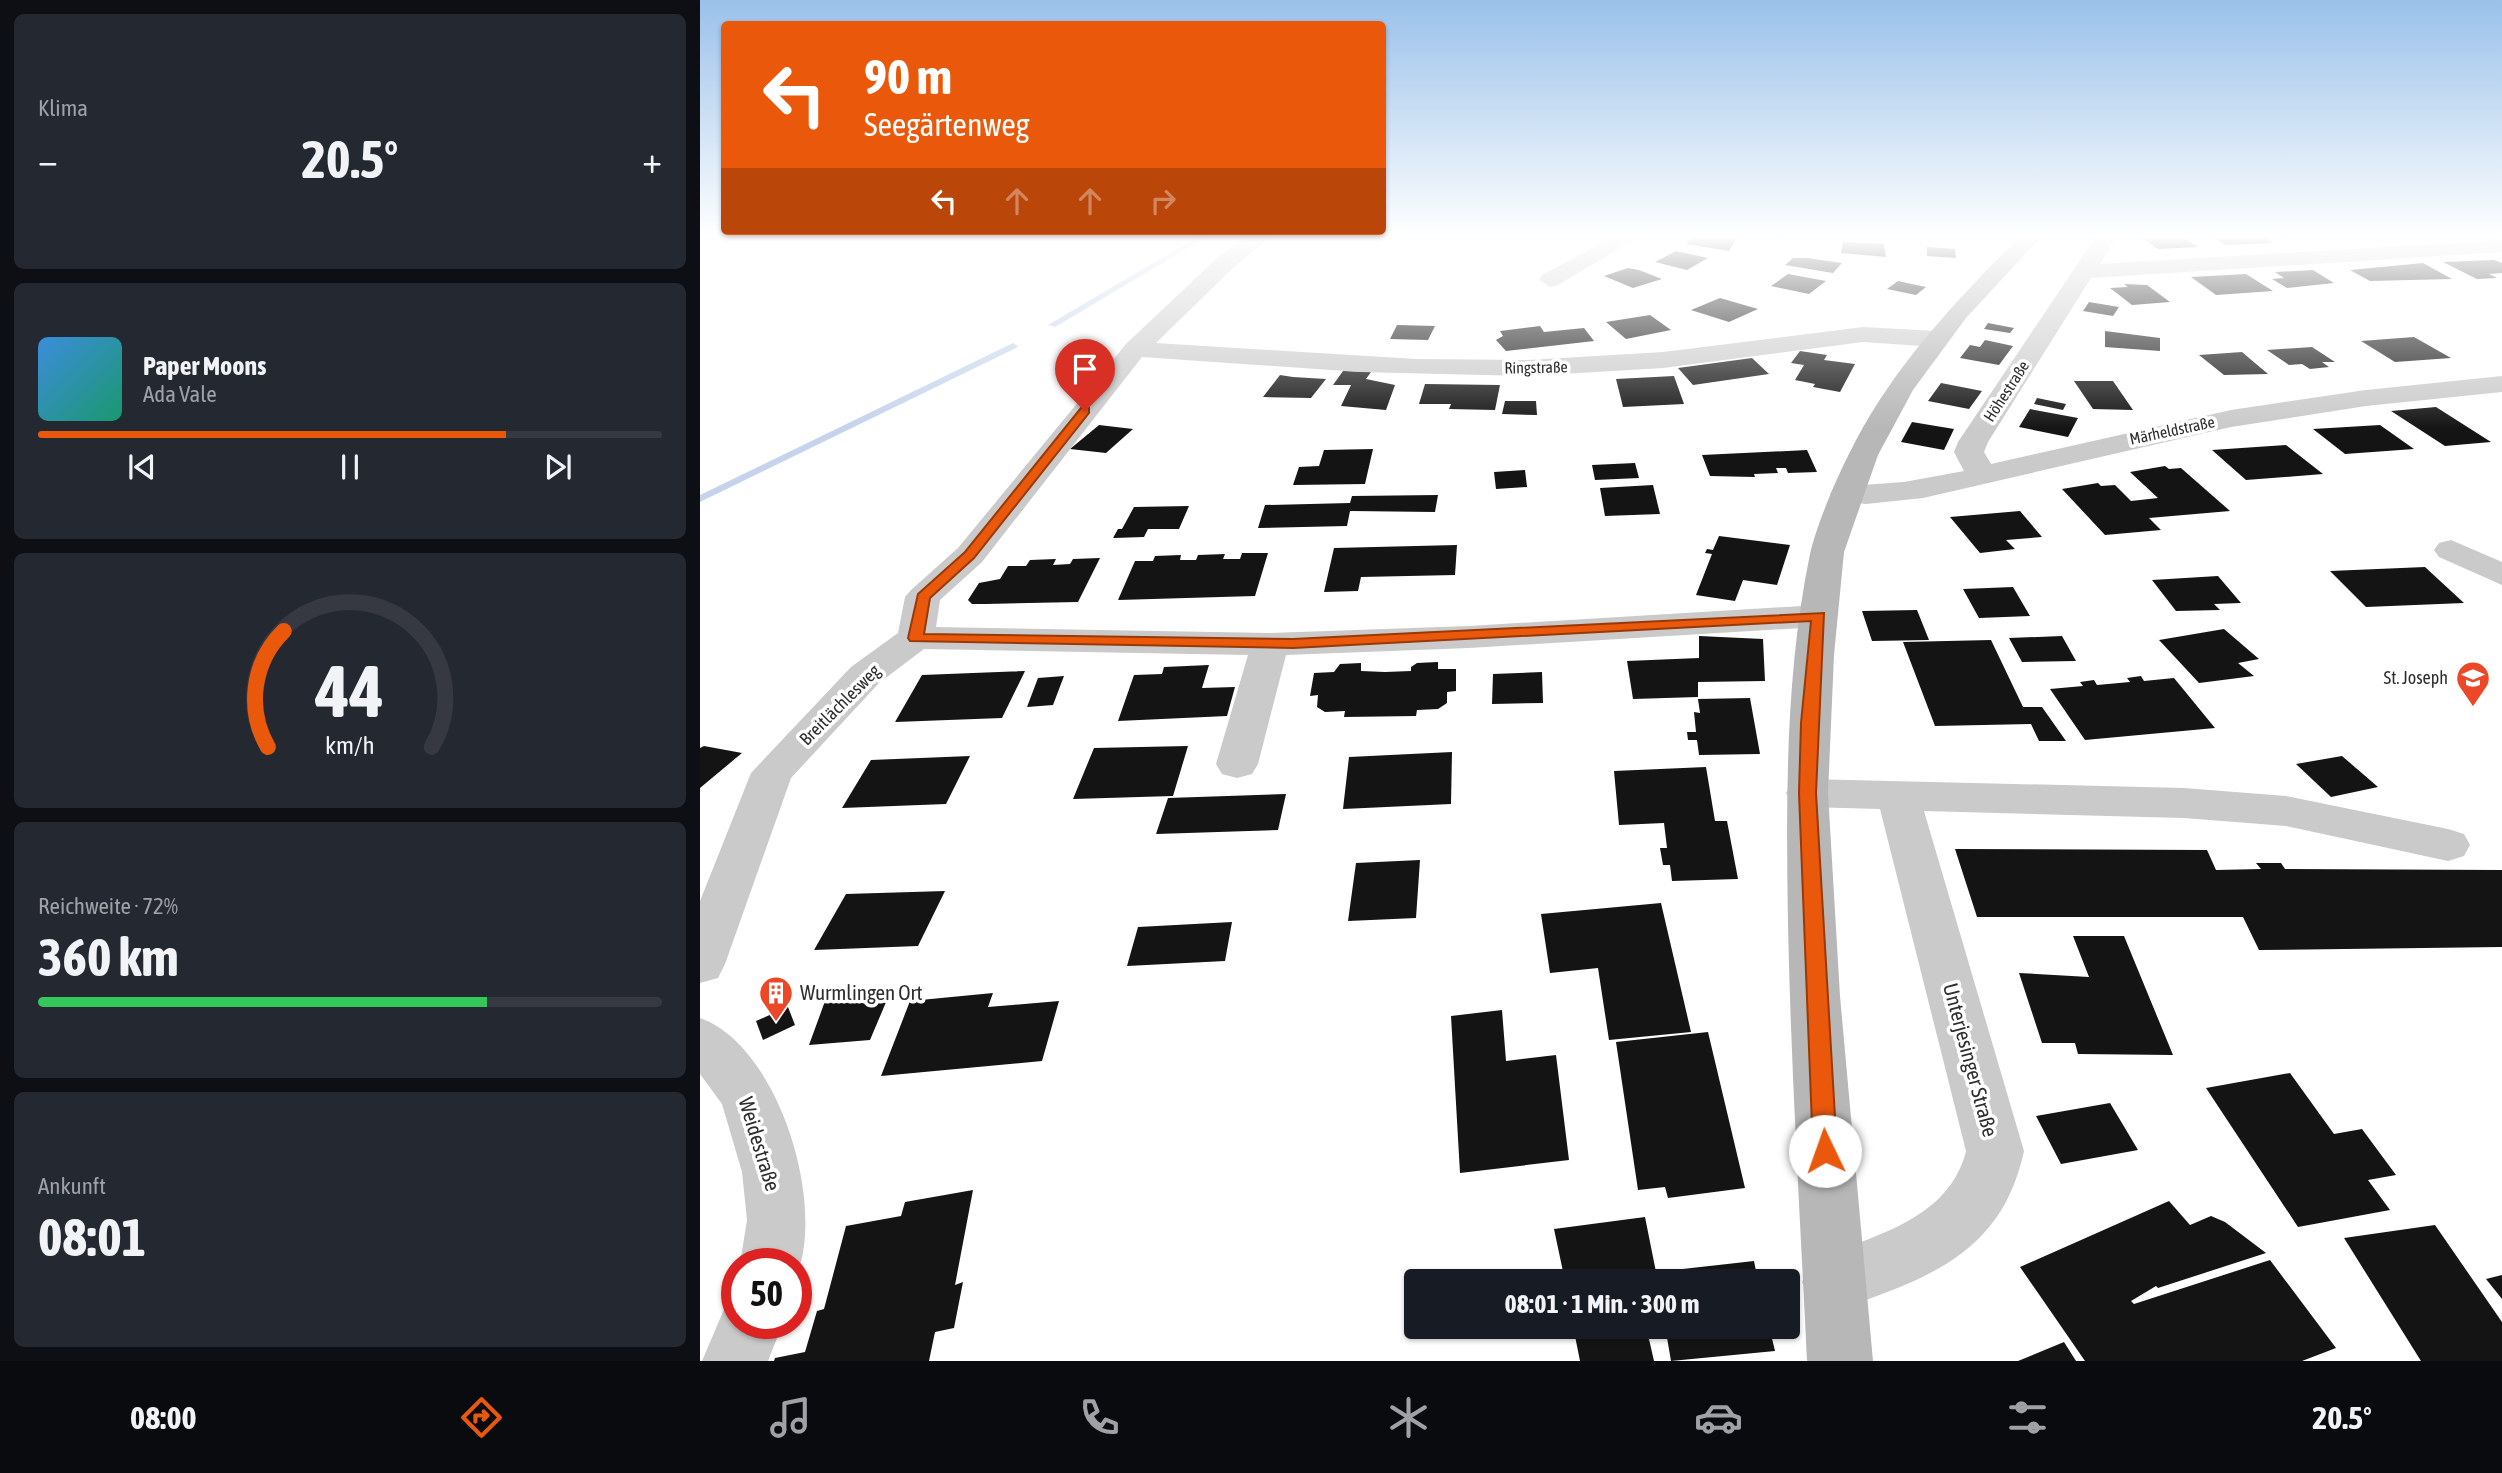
<!DOCTYPE html>
<html lang="de">
<head>
<meta charset="utf-8">
<style>
  body { margin:0; font-family:"Asap Condensed",sans-serif; background:#242831; color:#f1f3f6; height:100vh; display:flex; flex-direction:column; font-size:26px; white-space:nowrap }
  * { box-sizing:border-box; margin:0 }
  p { font-size:23px; color:#9ea1a6 }
  .icon { flex:none; width:38px; height:38px; fill:none; stroke:currentColor; stroke-width:2; stroke-linecap:round; stroke-linejoin:round }
  .map { position:relative; flex:1; overflow:hidden }
  .panel { display:flex; flex-direction:column; gap:14px; padding:14px; background:#0d0f14; width:700px }
  .panel>* { flex:none }
  .guide { position:absolute; left:21px; top:21px; width:665px; height:214px; border-radius:7px; box-shadow:0 2px 5px #0004; background:#ea580c; color:#fff; overflow:hidden }
  .speed { position:absolute; left:21px; top:1248px; display:flex; gap:14px; font-size:35px; font-weight:700; text-align:center }
  .speed>* { display:grid; place-content:center; width:91px; height:91px; border-radius:50%; background:#171b24; box-shadow:0 2px 5px #0004; line-height:1 }
  .speed .limit { border:10px solid #d22; background:#fff; color:#111 }
  .pin { position:absolute; display:grid; place-items:center; width:60px; height:60px; color:#fff; margin:-72px -30px; border-radius:50% 50% 50% 0; rotate:-45deg; box-shadow:0 0 7px #0007 }
  .pin .icon { rotate:45deg }
  .me { position:absolute; width:77px; margin:-38px; rotate:357deg; stroke-linejoin:round; filter:drop-shadow(0 0 5px #0008) }
  .turn { display:flex; align-items:center; gap:24px; height:147px; padding:0 28px; font-size:32px }
  .turn .icon { width:91px; height:91px; stroke-width:2.5 }
  .turn b { display:block; font-size:49px; line-height:60px }
  .lanes { display:flex; align-items:center; height:66px; padding:0 28px; background:#0003; justify-content:center; gap:35px; direction:ltr }
  .lanes .off { opacity:.35 }
  .big { font-size:52px; font-weight:700; line-height:1.1 }
  .panel .tile { flex:1; display:flex; flex-direction:column; justify-content:center; gap:10px; min-width:0; padding:0 24px; border-radius:10px; background:#242831 }
  .panel .dial { align-items:center; gap:0 }
  .dial svg { height:182px; overflow:visible; fill:none; stroke:#363941; stroke-width:7; stroke-linecap:round; text-anchor:middle }
  .dial text { fill:#f1f3f6; stroke:none }
  .song { display:flex; align-items:center; gap:21px }
  .cover { width:84px; height:84px; border-radius:10px; background:linear-gradient(135deg,hsl(210 70% 55%),hsl(160 70% 35%)) }
  .played { height:7px; border-radius:4px; background:linear-gradient(90deg,#ea580c 75%,#363941 75%) }
  .keys { display:flex; justify-content:space-around; direction:ltr }
  .heat { display:flex; justify-content:space-between; align-items:center; font-size:38px; direction:ltr }
  .charge { height:10px; border-radius:5px; background:linear-gradient(90deg,#34c759 72%,#363941 0) }
  .trip { position:absolute; left:704px; top:1269px; width:396px; height:70px; border-radius:7px; background:#171b24; box-shadow:0 2px 5px #0004; font-weight:700; line-height:70px; text-align:center }
  .menu { display:flex; height:112px; justify-content:space-around; align-items:center; background:#090b0e; color:#9ea1a6 }
  .menu .icon { width:49px; height:49px }
  .menu .on { color:#ea580c }
  .menu b { font-size:32px; color:#f1f3f6 }
  main { display:flex; flex:1; min-height:0 }
  .map>svg:first-child { display:block }
  .lines { fill:none; stroke-linecap:round; stroke-linejoin:round }
  .stream { fill:#c5d4ec; fill-rule:evenodd }
  .building { fill:#141414 }
  .street { fill:#cacaca; fill-rule:evenodd }
  .secondary { fill:#b7b7b7; fill-rule:evenodd }
  .route { fill:#ea580c; stroke:#983908; stroke-width:2 }
  .labels { text-anchor:middle; stroke-width:7; stroke-linejoin:round; paint-order:stroke }
  .far-street-label { font-size:16px; fill:#2d2d2d; stroke:#fff }
  .poi-label { font-size:18px; fill:#2d2d2d; stroke:#fff; text-anchor:end }
  .street-label { font-size:18px; fill:#2d2d2d; stroke:#fff }
  .near-poi-label { font-size:21px; fill:#2d2d2d; stroke:#fff; text-anchor:start }
  .near-street-label { font-size:21px; fill:#2d2d2d; stroke:#fff }
</style>
</head>
<body>
<main>
<section class="panel">
<div class="tile"><p>Klima</p>
<div class="heat"><a>−</a><b class="big">20.5°</b><a>+</a></div>
</div>
<div class="tile">
<div class="song"><i class="cover"></i><div><b>Paper Moons</b><p>Ada Vale</p></div></div>
<div class="played"></div>
<div class="keys"><svg class="icon" aria-label="previous" viewBox="0 0 24 24"><path d="M18 5L8 12l10 7zM5 5v14"/></svg><svg class="icon" aria-label="pause" viewBox="0 0 24 24"><path d="M8 5v14M16 5v14"/></svg><svg class="icon" aria-label="next" viewBox="0 0 24 24"><path d="M6 5l10 7-10 7zM19 5v14"/></svg></div>
</div>
<div class="tile dial"><svg viewBox="0 0 100 80">
<path d="M14 69A42 42 0 1 1 86 69"/>
<path d="M14 69A42 42 0 0 1 21 18" stroke="#ea580c"/>
<text x="50" y="56" font-size="32" font-weight="700">44</text>
<text x="50" y="72" font-size="11">km/h</text>
</svg></div>
<div class="tile"><p>Reichweite · 72%</p><b class="big">360 km</b><div class="charge"></div></div>
<div class="tile"><p>Ankunft</p><b class="big">08:01</b></div>
</section>
<div class="map">
<svg width="1802" height="1361" viewBox="0 0 1802 1361">
  <rect width="100%" height="100%" fill="#fff"/>
  <g class="lines">
    <path class="stream" d="M495 238H505L355 327 348 325Z
      M313 343 318 346 316 348 0 502V495Z"/>
  </g>
  <path class="building" d="M992 238H1037L1029 251 986 244Z
    M1442 238H1484L1498 247 1458 249Z
    M1514 238H1567L1574 243 1525 245Z
    M1143 242 1184 244 1186 257 1141 253Z
    M1227 247 1255 249 1256 258 1227 256Z
    M976 251 1008 258 987 270 955 262Z
    M1093 258H1107L1142 263 1133 273 1085 265Z
    M1794 260 1802 263V273L1789 274 1797 278 1777 279 1743 262Z
    M1723 263 1752 279 1670 281 1650 270Z
    M928 268 939 270 962 279 933 288 904 276Z
    M1613 270 1634 283 1587 288 1572 279 1584 278 1575 272Z
    M1088 274 1126 281 1109 294 1071 286Z
    M1546 274 1573 291 1516 295 1491 277Z
    M1198 281 1226 287 1216 295 1187 289Z
    M1424 284 1447 285 1470 302 1432 305 1410 288 1428 287Z
    M1020 298 1058 309 1029 322 991 310Z
    M1389 302 1419 307 1413 316 1383 311Z
    M950 315 971 330 926 339 906 322Z
    M1288 323 1314 328 1310 333 1284 329Z
    M697 325 735 326 728 340 690 339Z
    M840 326 844 332 884 328 894 341 806 351 796 340 803 336 800 331Z
    M1405 331 1460 338V351L1405 347Z
    M1714 337 1751 358 1695 362 1661 341Z
    M1285 340 1313 346 1299 365 1260 358 1270 345 1280 347Z
    M1612 347 1635 362H1622L1629 367 1610 369 1602 364 1589 365 1567 350Z
    M1100 351 1127 355 1124 360 1155 364 1140 392 1113 387 1115 384 1095 380 1104 365 1091 363Z
    M1542 352 1568 374 1524 375 1499 355Z
    M1052 358 1069 374 993 385 978 368Z
    M643 371 671 372 666 379 695 385 686 410 641 406 651 385H633Z
    M580 375 593 377 626 379 611 398 563 397Z
    M974 376 984 404 923 407 916 379Z
    M1374 381H1413L1433 410 1393 409Z
    M1241 383 1282 391 1269 409 1228 401Z
    M725 384 800 385 795 410 749 409 751 404H719Z
    M1337 398 1366 404 1363 410 1334 404Z
    M805 401H836L837 415 802 414Z
    M1736 407 1791 442 1745 446 1691 411Z
    M1330 409 1378 418 1368 437 1319 427Z
    M1212 422 1254 429 1244 450 1201 442Z
    M399 425 433 429 406 453 370 449Z
    M1680 425 1714 449 1645 454 1613 429Z
    M1586 445 1623 474 1546 480 1512 450Z
    M673 449 665 484 593 485 599 467 619 466 624 450Z
    M1107 450 1117 472 1088 473 1086 468H1076L1078 473 1054 474 1055 477 1010 476 1002 455Z
    M935 463 939 478 895 480 892 465Z
    M1465 466 1469 469 1481 468 1530 511 1449 518 1461 530 1405 535 1362 489 1398 483 1401 486 1415 485 1431 501 1458 498 1430 472Z
    M825 470 827 487 796 489 794 472Z
    M953 485 960 514 905 516 900 488Z
    M738 495 735 512 650 511 647 526 558 528 565 505 650 503 652 496Z
    M489 506 479 529H448L444 537 413 538 418 529H422L434 507Z
    M1320 511 1342 537 1306 540 1315 549 1280 553 1250 517Z
    M1019 536 1090 545 1077 585 1043 580 1035 601 996 595 1012 554 1005 553 1007 549 1013 550Z
    M757 545 755 575 661 577 658 591 624 592 634 548Z
    M542 553H568L555 596 418 600 435 561H453L455 556 481 555 480 560H496L498 555 525 554 523 559H540Z
    M400 558 378 602 285 604H272L268 600 279 583 300 579 308 566H326L330 560 356 559 353 565 370 564 373 559Z
    M1725 567 1764 603 1666 607 1630 571Z
    M1518 576 1541 603 1514 604 1520 610 1476 611 1452 580Z
    M1313 587 1330 616 1279 618 1263 589Z
    M1217 610 1229 640 1172 641 1162 611Z
    M1524 629 1559 659 1538 663 1554 676 1499 683 1459 640Z
    M999 636 1063 639 1065 681 998 682V697L933 699 927 661 999 658Z
    M1362 636 1376 661 1322 662 1309 638Z
    M1291 640 1323 707H1342L1366 741H1339L1331 724 1235 726 1203 642Z
    M738 662V669H756V691L747 692V703L738 709 717 710 716 716 644 717 645 711 625 712 617 707 618 695 610 696 614 673 634 672 640 664 661 663V671L685 672 711 671V667L717 663Z
    M509 665 502 688 535 687 527 716 418 721 434 675 462 674 464 667Z
    M325 671 302 718 195 722 222 675Z
    M842 672 843 703 792 704 793 674Z
    M364 676 353 705 327 707 338 678Z
    M1441 676 1444 681 1474 678 1515 728 1385 740 1350 689 1383 686 1380 682 1394 680 1397 685 1430 682 1427 678Z
    M1050 698 1060 754 999 755 997 740H988L987 732H996L994 712 1000 713 998 699Z
    M4 746 42 753 0 788V748Z
    M488 746 473 796 373 799 394 748Z
    M752 752 751 804 643 809 649 757Z
    M270 756 246 804 142 808 171 760Z
    M1642 756 1678 787 1631 797 1596 764Z
    M1006 767 1015 821H1027L1038 879 972 881 970 865H963L960 848H967L964 823 919 825 914 771Z
    M586 794 578 830 456 834 468 798Z
    M1255 849 1507 850 1516 870 1561 869 1556 863H1581L1585 869 1802 870V947L1559 950 1543 917H1277Z
    M720 860 716 918 648 921 656 863Z
    M245 891 218 946 114 950 146 894Z
    M961 903 991 1032 909 1040 898 968 850 973 841 914Z
    M532 922 525 961 427 966 438 927Z
    M1373 936H1424L1473 1055 1378 1054 1375 1043H1342L1319 973 1389 977Z
    M192 988 170 1040 109 1045 128 993Z
    M293 993 288 1007 359 1001 342 1061 181 1076 210 1001Z
    M88 1007 95 1025 63 1040 56 1021Z
    M802 1010 806 1061 856 1055 869 1160 760 1173 751 1016Z
    M1008 1032 1045 1188 968 1198 965 1187 938 1190 916 1042Z
    M1590 1073 1634 1134 1662 1129 1696 1175 1668 1180 1690 1210 1598 1227 1506 1088Z
    M1410 1103 1438 1150 1361 1164 1336 1116Z
    M273 1190 255 1285 263 1282 254 1328 235 1332 229 1361H74L75 1358 105 1352 117 1311 124 1309 146 1226 201 1216 205 1202Z
    M1469 1201 1490 1225 1511 1216 1525 1222 1566 1253 1458 1288 1456 1286 1431 1301 1434 1304 1570 1260 1636 1348 1602 1361H1385L1320 1267Z
    M945 1217 956 1272 1054 1261 1058 1281H865L854 1229Z
    M1735 1225 1802 1322V1361H1721L1644 1238Z
    M1802 1275V1299L1786 1279Z
    M873 1326H946L954 1361H880Z
    M965 1326H1069L1075 1351 971 1361Z
    M1364 1342 1376 1361H1318Z"/>
  <g class="lines">
    <path class="street" d="M545 238H569L533 268 456 343 716 359 828 360 963 352 1163 327 1236 331 1245 334 1249 339 1245 344 1236 347 1163 342 963 368 828 376 660 372 442 357 282 562 240 600 236 627 570 633 769 626 1118 605 1131 608 1136 616 1131 624 1118 627 769 648 586 655 558 764 552 774 537 778 522 774 516 764 548 655 224 649 179 683 91 778 25 964 18 978 0 983V901L51 773 151 667 198 633 205 597 211 590 258 548 426 344 517 258Z
      M911 238H937L858 285 850 287 839 280 842 275Z
      M1395 238H1416L1400 264 1802 240V252L1391 278 1288 442 1284 452 1291 464 1531 410 1666 390 1802 376V392L1666 406 1531 427 1223 498 1166 504 1135 501 1130 494 1135 487 1204 482 1264 471 1254 452 1258 442Z
      M1751 540 1802 562V585L1739 557 1734 550 1739 543Z
      M1107 779 1484 788 1586 796 1748 829 1764 834 1770 845 1764 856 1748 861 1586 826 1484 818 1224 811 1324 1151C1301 1257 1224 1279 1133 1312L1111 1303 1102 1282 1111 1261C1169 1237 1249 1221 1266 1151L1180 809 1107 807 1092 803 1086 793 1092 783Z
      M0 1018C78 1045 127 1204 96 1277V1264H40L47 1220 42 1172 22 1104 0 1074Z
      M37 1297V1323H83L68 1361H2L28 1300Z"/>
    <path class="secondary" d="M1318 238H1340L1266 318 1213 390 1178 455 1144 552 1134 655 1128 793 1140 996 1173 1361H1107C1100 1215 1091 1070 1088 924 1086 802 1085 675 1110 554 1116 527 1136 479 1149 454 1190 370 1253 304 1318 238Z"/>
  </g>
  <linearGradient id="sky" x2="0" y2="1"><stop stop-color="#9ac1ea"/><stop offset="0.55" stop-color="#fff"/><stop offset="1" stop-color="#fff" stop-opacity="0"/></linearGradient>
  <rect width="1802" height="429" fill="url(#sky)"/>
  <path class="route" d="M385 407 389 408V413L274 558 230 598 224 634 593 639 1124 613 1116 793 1137 1151 1133 1158 1125 1162 1117 1158 1113 1151 1099 793 1101 723 1111 621 593 648 210 641 208 638 218 594 265 552 381 408Z"/>
  <defs>
    <g id="school-pin" transform="scale(1.75)"><path d="M0 17L-7.5 6A9.5 9.5 0 1 1 7.5 6Z" fill="#ec4827" stroke="#fff"/><path d="M0-5L7-2L0 1L-7-2ZM-4 1L0 2.5L4 1V4Q0 6-4 4Z" fill="#fff"/></g>
    <g id="building-pin" transform="scale(1.75)"><path d="M0 17L-7.5 6A9.5 9.5 0 1 1 7.5 6Z" fill="#ec4827" stroke="#fff"/><path d="M-4-6H4V6H1V3H-1V6H-4ZM-2.5-4.3h1.7v1.8h-1.7ZM.8-4.3h1.7v1.8H.8ZM-2.5-1h1.7V.8h-1.7ZM.8-1h1.7V.8H.8Z" fill="#fff"/></g>
  </defs>
  <g fill-rule="evenodd">
    <use href="#school-pin" x="1773" y="678"/>
    <use href="#building-pin" x="76" y="993"/>
  </g>
  <g class="labels">
    <g class="far-street-label">
      <text transform="translate(836 367) rotate(-1)" y="6">Ringstraße</text>
      <text transform="translate(1306 391) rotate(-57)" y="6">Höhestraße</text>
      <text transform="translate(1472 430) rotate(-12)" y="6">Märheldstraße</text>
    </g>
    <g class="poi-label">
      <text x="1748" y="684">St. Joseph</text>
    </g>
    <g class="street-label">
      <text transform="translate(140 705) rotate(-45)" y="6">Breitlächlesweg</text>
    </g>
    <g class="near-poi-label">
      <text x="100" y="1000">Wurmlingen Ort</text>
    </g>
    <g class="near-street-label">
      <text transform="translate(1270 1060) rotate(75)" y="7">Unterjesinger Straße</text>
      <text transform="translate(59 1144) rotate(73)" y="7">Weidestraße</text>
    </g>
  </g>
</svg>
<div class="speed"><div class="limit">50</div></div>
<div class="pin" style="left:385px;top:411px;background:#d93025"><svg class="icon" aria-label="arrive" viewBox="0 0 24 24"><path d="M6 21V4h12l-3 4 3 4H6"/></svg></div>
<svg class="me" style="left:1125px;top:1151px" viewBox="-20 -20 40 40"><circle r="19" fill="#fff"/><path d="M0-13L10 11 0 6-10 11z" fill="#ea580c"/></svg>
<div class="trip">08:01 · 1 Min. · 300 m</div>
<div class="guide">
<div class="turn"><svg class="icon" aria-label="left" viewBox="0 0 24 24"><path d="M17 20v-9H6M10 6l-5 5 5 5"/></svg><div><b>90 m</b>Seegärtenweg</div></div>
<div class="lanes"><svg class="icon" aria-label="left" viewBox="0 0 24 24"><path d="M17 20v-9H6M10 6l-5 5 5 5"/></svg><svg class="icon off" aria-label="ahead" viewBox="0 0 24 24"><path d="M12 20V5M6 11l6-6 6 6"/></svg><svg class="icon off" aria-label="ahead" viewBox="0 0 24 24"><path d="M12 20V5M6 11l6-6 6 6"/></svg><svg class="icon off" aria-label="right" viewBox="0 0 24 24"><path d="M7 20v-9h11M14 6l5 5-5 5"/></svg></div>
</div>
</div>
</main>
<nav class="menu">
<b>08:00</b>
<svg class="icon on" aria-label="directions" viewBox="0 0 24 24"><path d="M12 3l9 9-9 9-9-9zM9 14v-3h6M13 9l2 2-2 2"/></svg>
<svg class="icon" aria-label="music" viewBox="0 0 24 24"><path d="M9 18V5l10-2v13"/><circle cx="6" cy="18" r="3"/><circle cx="16" cy="16" r="3"/></svg>
<svg class="icon" aria-label="phone" viewBox="0 0 24 24"><path d="M5 4h4l2 5-3 2q2 4 5 5l2-3 5 2v4C11 20 4 13 5 4z"/></svg>
<svg class="icon" aria-label="climate" viewBox="0 0 24 24"><path d="M12 3v18M4 7l16 10M4 17L20 7"/></svg>
<svg class="icon" aria-label="car" viewBox="0 0 24 24"><path d="M5 17H2v-5l4-1 3-4h7l3 4 3 1v5h-3M9 17h6M6 11h13"/><circle cx="7" cy="17" r="2"/><circle cx="17" cy="17" r="2"/></svg>
<svg class="icon" aria-label="filters" viewBox="0 0 24 24"><path d="M4 7h16M4 17h16"/><circle cx="9" cy="7" r="2"/><circle cx="15" cy="17" r="2"/></svg>
<b>20.5°</b>
</nav>
</body>
</html>
